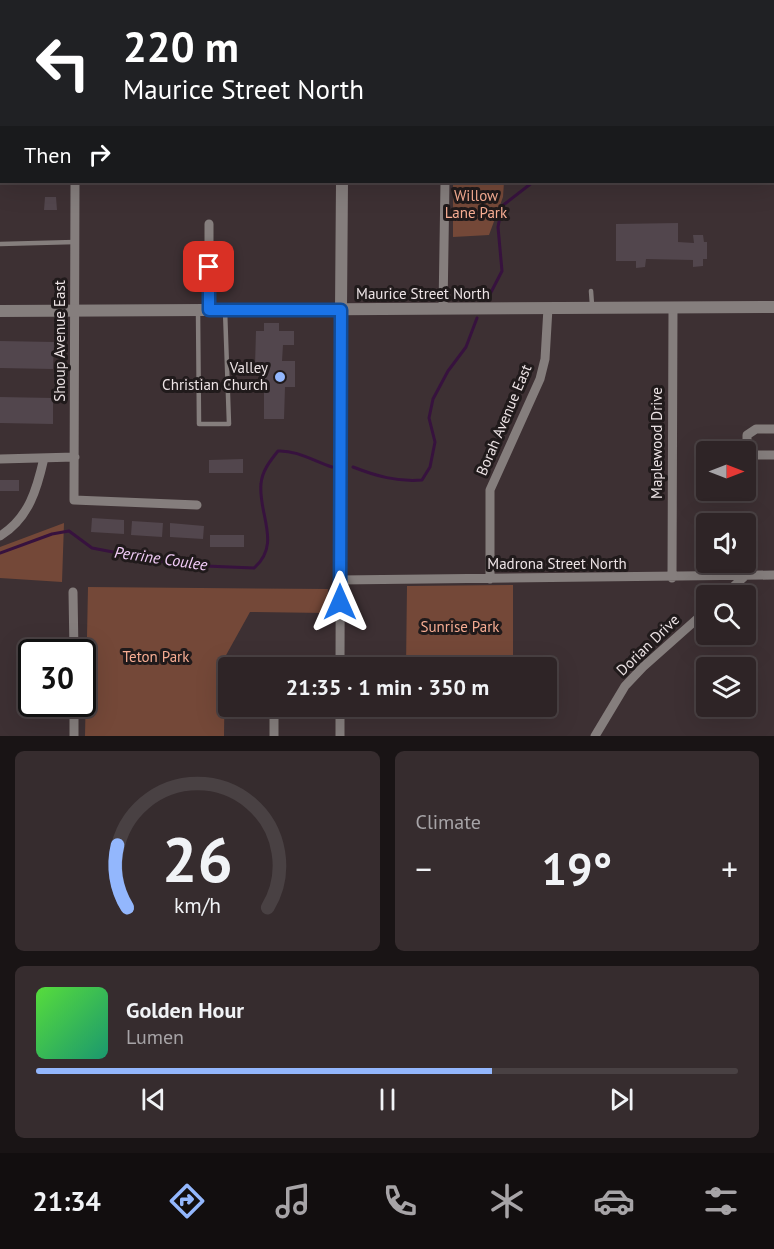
<!DOCTYPE html>
<html lang="en">
<head>
<meta charset="utf-8">
<style>
  body { margin:0; font-family:"PT Sans",sans-serif; background:#362c2e; color:#f1f3f6; height:100vh; display:flex; flex-direction:column; font-size:22px; white-space:nowrap }
  * { box-sizing:border-box; margin:0 }
  p { font-size:20px; color:#a7a4a7 }
  .icon { flex:none; width:33px; height:33px; fill:none; stroke:currentColor; stroke-width:2; stroke-linecap:round; stroke-linejoin:round }
  .map { position:relative; height:736px; overflow:hidden }
  .panel { display:flex; flex-direction:column; gap:15px; padding:15px; background:#191415; flex:1 }
  .panel>* { flex:none }
  .top-card { position:absolute; left:0px; top:0px; width:774px; height:183px; box-shadow:0 6px 24px #0002,0 0 0 2px #494143; background:#202124; color:#fff; overflow:hidden }
  .needle { width:39px; rotate:90deg }
  .fabs { position:absolute; left:696px; top:441px; display:grid; gap:12px }
  .fabs a { display:grid; place-items:center; width:60px; height:60px; border-radius:6px; background:#2e2426; box-shadow:0 6px 24px #0002,0 0 0 2px #494143; font-size:30px }
  .speed { position:absolute; left:18px; top:639px; display:flex; gap:12px; font-size:30px; font-weight:700; text-align:center }
  .speed>* { display:grid; place-content:center; width:78px; height:78px; border-radius:50%; background:#2e2426; box-shadow:0 6px 24px #0002,0 0 0 2px #494143; line-height:1 }
  .speed .limit { border:3px solid #111; border-radius:9px; background:#fff; color:#111 }
  .pin { position:absolute; display:grid; place-items:center; width:51px; height:51px; color:#fff; margin:-26px; border-radius:12px; box-shadow:0 3px 9px #0006 }
  .me { position:absolute; width:66px; margin:-33px; rotate:0deg; stroke-linejoin:round; filter:drop-shadow(0 0 4px #0008) }
  .turn { display:flex; align-items:center; gap:21px; height:126px; padding:0 24px; font-size:27px }
  .turn .icon { width:78px; height:78px; stroke-width:2.5 }
  .turn b { display:block; font-size:42px; line-height:51px }
  .then { display:flex; align-items:center; height:57px; padding:0 24px; background:#0003; gap:12px; font-size:22px }
  .big { font-size:45px; font-weight:700; line-height:1.1 }
  .panel .widget { flex:1; display:flex; flex-direction:column; justify-content:center; gap:9px; min-width:0; padding:0 21px; border-radius:9px; background:#362c2e }
  .panel .dial { align-items:center; gap:0 }
  .dial svg { height:156px; overflow:visible; fill:none; stroke:#494143; stroke-width:7; stroke-linecap:round; text-anchor:middle }
  .dial text { fill:#f1f3f6; stroke:none }
  .song { display:flex; align-items:center; gap:18px }
  .cover { width:72px; height:72px; border-radius:9px; background:linear-gradient(135deg,hsl(110 70% 55%),hsl(160 70% 35%)) }
  .played { height:6px; border-radius:3px; background:linear-gradient(90deg,#93b7fd 65%,#494143 65%) }
  .keys { display:flex; justify-content:space-around; direction:ltr }
  .heat { display:flex; justify-content:space-between; align-items:center; font-size:33px; direction:ltr }
  .panel .tiles { flex:1; display:grid; gap:15px; grid-template-columns:1fr 1fr }
  .widget:last-child { grid-column:span 2 }
  .trip { position:absolute; left:218px; top:657px; width:339px; height:60px; border-radius:6px; background:#2e2426; box-shadow:0 6px 24px #0002,0 0 0 2px #494143; font-weight:700; line-height:60px; text-align:center }
  .menu { display:flex; height:96px; justify-content:space-around; align-items:center; background:#120e0f; color:#a7a4a7 }
  .menu .icon { width:42px; height:42px }
  .menu .active { color:#93b7fd }
  .menu b { font-size:27px; color:#f1f3f6 }
  .map>svg:first-child { display:block }
  .green { fill:#744838 }
  .lines { fill:none; stroke-linecap:round; stroke-linejoin:round }
  .stream { stroke:#37123e; stroke-width:3 }
  .building { fill:#52464d }
  .service { stroke:#857e7d; stroke-width:4.5 }
  .minor { stroke:#857e7d; stroke-width:9 }
  .tertiary { stroke:#857e7d; stroke-width:12 }
  .route-casing { stroke:#114b97; stroke-width:15 }
  .route { stroke:#1a73e8; stroke-width:10 }
  .poi-dot { fill:#93b7fd; stroke:#201a1b; stroke-width:2 }
  .labels { text-anchor:middle; stroke-width:6; stroke-linejoin:round; paint-order:stroke }
  .park-label { font-size:15px; fill:#f7ad93; stroke:#201a1b }
  .street-label { font-size:15px; fill:#ece3e5; stroke:#201a1b }
  .poi-label { font-size:15px; fill:#ece3e5; stroke:#201a1b; text-anchor:end }
  .water-label { font-size:16px; font-style:italic; fill:#f3cdf9; stroke:#201a1b }
</style>
</head>
<body>
<div class="map">
<svg width="774" height="736" viewBox="0 0 774 736">
  <rect width="100%" height="100%" fill="#3d3033"/>
  <path class="green" d="M453 182H504L503 197 489 235 453 237Z
    M64 523 62 582 0 578V547Z
    M513 585V667H406L407 586Z
    M88 587 328 589 327 613 250 612 225 657 224 736H85Z"/>
  <g class="lines">
    <path class="stream" d="M682 2 683 0
      M487 300 502 271 498 227 502 206 533 182
      M353 467C376 476 397 482 422 480L430 467 435 442 429 418 433 399 448 371 466 347 477 318
      M0 553 52 534 69 531 92 548 181 565 254 568C282 544 258 514 261 484 262 471 270 461 278 451 296 450 314 461 332 467"/>
  </g>
  <path class="building" d="M45 197H56L57 210H44Z
    M678 223V242L694 243 693 235H703L704 242H707V259H703V266L693 267V260L646 259 645 267 636 268V261H616V224Z
    M264 323H279V331H294V345H283L282 361H295V387H285L284 419H264V366H255L256 331H264Z
    M0 341 54 342 53 369 0 368Z
    M0 397 53 398V424L0 423Z
    M243 459V473H209V460Z
    M0 480H19V491H0Z
    M92 518 124 520V534L91 532Z
    M132 521 163 523 162 537 131 535Z
    M170 523 204 526 203 539 170 537Z
    M210 535H244V547H210Z"/>
  <g class="lines">
    <path class="service" d="M0 108H2
      M0 244 75 242
      M591 291 592 305
      M198 310 199 424H229L225 310"/>
    <path class="minor" d="M0 176H2
      M75 182 74 500 197 505
      M443 309 445 182
      M209 310V224
      M774 429H756L747 435V449L756 455H774
      M0 459 75 457
      M0 536C29 518 37 489 44 458
      M672 578 673 308
      M490 579V490L540 379 545 359 548 308
      M340 580 774 575
      M73 592 74 652
      M723 596 745 576
      M340 668 341 310
      M74 704V736
      M274 706V736
      M340 736V706
      M595 736 625 686 643 667 706 611"/>
    <path class="tertiary" d="M343 0V2
      M0 42H2
      M772 42H774
      M341 310 342 182
      M0 311 774 307"/>
  </g>
  <g class="lines">
    <g class="route-casing">
      <path id="route" d="M209 267V310H341L340 602"/>
    </g>
    <use href="#route" class="route"/>
  </g>
  <circle class="poi-dot" cx="280" cy="377" r="6"/>
  <g class="labels">
    <g class="park-label">
      <text x="476" y="201">Willow<tspan x="476" dy="17">Lane Park</tspan></text>
      <text x="460" y="632">Sunrise Park</text>
      <text x="156" y="662">Teton Park</text>
    </g>
    <g class="street-label">
      <text x="423" y="299">Maurice Street North</text>
      <text transform="translate(60 341) rotate(-90)" y="5">Shoup Avenue East</text>
      <text transform="translate(504 420) rotate(-67)" y="5">Borah Avenue East</text>
      <text transform="translate(657 443) rotate(-90)" y="5">Maplewood Drive</text>
      <text x="557" y="569">Madrona Street North</text>
      <text transform="translate(648 645) rotate(-44)" y="5">Dorian Drive</text>
    </g>
    <g class="poi-label">
      <text x="268" y="373">Valley<tspan x="268" dy="17">Christian Church</tspan></text>
    </g>
    <g class="water-label">
      <text transform="translate(161 558) rotate(8)" y="6">Perrine Coulee</text>
    </g>
  </g>
</svg>
<div class="fabs">
<a><svg class="needle" viewBox="-14 -14 28 28"><path d="M0-13l5 13h-10z" fill="#e53935"/><path d="M0 13l5-13h-10z" fill="#a7a4a7"/></svg></a>
<a><svg class="icon" aria-label="sound" viewBox="0 0 24 24"><path d="M4 9h4l5-4v14l-5-4H4zM17 9q2 3 0 6"/></svg></a>
<a><svg class="icon" aria-label="search" viewBox="0 0 24 24"><circle cx="10" cy="10" r="6"/><path d="M15 15l6 6"/></svg></a>
<a><svg class="icon" aria-label="layers" viewBox="0 0 24 24"><path d="M12 4l9 5-9 5-9-5zM3 14l9 5 9-5"/></svg></a>
</div>
<div class="speed"><div class="limit">30</div></div>
<div class="pin" style="left:209px;top:267px;background:#d93025"><svg class="icon" aria-label="arrive" viewBox="0 0 24 24"><path d="M6 21V4h12l-3 4 3 4H6"/></svg></div>
<svg class="me" style="left:340px;top:602px" viewBox="-20 -20 40 40"><path d="M0-17L14 15 0 8-14 15z" fill="#1a73e8" stroke="#fff" stroke-width="4"/></svg>
<div class="trip">21:35 · 1 min · 350 m</div>
<div class="top-card">
<div class="turn"><svg class="icon" aria-label="left" viewBox="0 0 24 24"><path d="M17 20v-9H6M10 6l-5 5 5 5"/></svg><div><b>220 m</b>Maurice Street North</div></div>
<div class="then">Then<svg class="icon" aria-label="right" viewBox="0 0 24 24"><path d="M7 20v-9h11M14 6l5 5-5 5"/></svg></div>
</div>
</div>
<section class="panel">
<div class="tiles">
<div class="widget dial"><svg viewBox="0 0 100 80">
<path d="M14 69A42 42 0 1 1 86 69"/>
<path d="M14 69A42 42 0 0 1 9 37" stroke="#93b7fd"/>
<text x="50" y="56" font-size="32" font-weight="700">26</text>
<text x="50" y="72" font-size="11">km/h</text>
</svg></div>
<div class="widget"><p>Climate</p>
<div class="heat"><a>−</a><b class="big">19°</b><a>+</a></div>
</div>
<div class="widget">
<div class="song"><i class="cover"></i><div><b>Golden Hour</b><p>Lumen</p></div></div>
<div class="played"></div>
<div class="keys"><svg class="icon" aria-label="previous" viewBox="0 0 24 24"><path d="M18 5L8 12l10 7zM5 5v14"/></svg><svg class="icon" aria-label="pause" viewBox="0 0 24 24"><path d="M8 5v14M16 5v14"/></svg><svg class="icon" aria-label="next" viewBox="0 0 24 24"><path d="M6 5l10 7-10 7zM19 5v14"/></svg></div>
</div>
</div>
</section>
<nav class="menu">
<b>21:34</b>
<svg class="icon active" aria-label="directions" viewBox="0 0 24 24"><path d="M12 3l9 9-9 9-9-9zM9 14v-3h6M13 9l2 2-2 2"/></svg>
<svg class="icon" aria-label="music" viewBox="0 0 24 24"><path d="M9 18V5l10-2v13"/><circle cx="6" cy="18" r="3"/><circle cx="16" cy="16" r="3"/></svg>
<svg class="icon" aria-label="phone" viewBox="0 0 24 24"><path d="M5 4h4l2 5-3 2q2 4 5 5l2-3 5 2v4C11 20 4 13 5 4z"/></svg>
<svg class="icon" aria-label="climate" viewBox="0 0 24 24"><path d="M12 3v18M4 7l16 10M4 17L20 7"/></svg>
<svg class="icon" aria-label="car" viewBox="0 0 24 24"><path d="M5 17H2v-5l4-1 3-4h7l3 4 3 1v5h-3M9 17h6M6 11h13"/><circle cx="7" cy="17" r="2"/><circle cx="17" cy="17" r="2"/></svg>
<svg class="icon" aria-label="filters" viewBox="0 0 24 24"><path d="M4 7h16M4 17h16"/><circle cx="9" cy="7" r="2"/><circle cx="15" cy="17" r="2"/></svg>
</nav>
</body>
</html>
